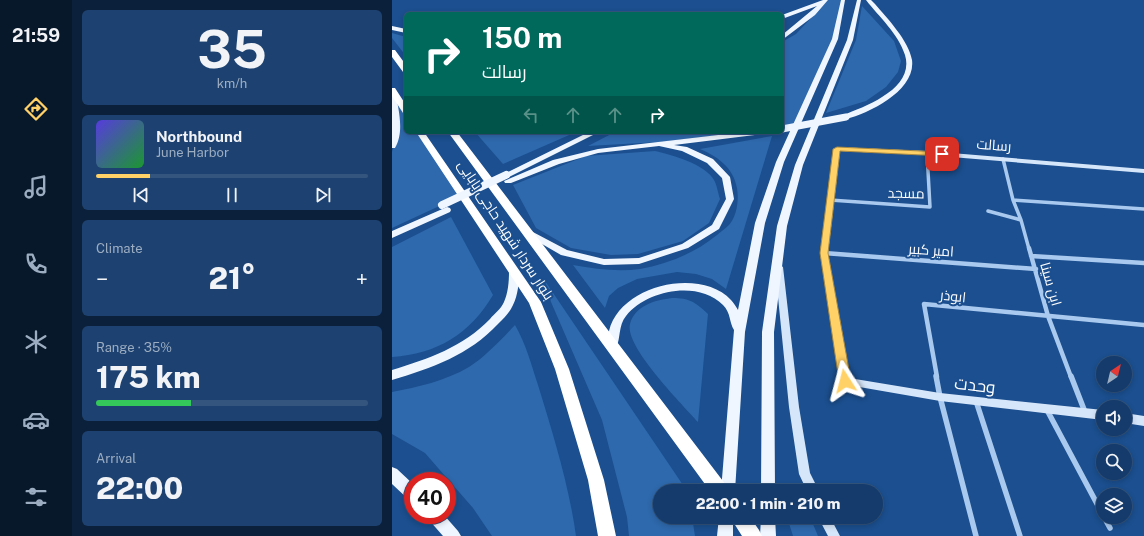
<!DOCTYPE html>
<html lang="en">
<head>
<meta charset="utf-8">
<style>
  body { margin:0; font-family:"Public Sans",Cairo,sans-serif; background:#1d4271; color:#f1f3f6; height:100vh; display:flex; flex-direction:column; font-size:15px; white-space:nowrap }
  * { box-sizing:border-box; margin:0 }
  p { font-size:13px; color:#9dadc1 }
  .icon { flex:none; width:22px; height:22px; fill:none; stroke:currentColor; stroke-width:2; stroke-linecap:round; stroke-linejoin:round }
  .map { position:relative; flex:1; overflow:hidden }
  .drawer { display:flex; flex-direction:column; gap:10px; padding:10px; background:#0b203b; width:320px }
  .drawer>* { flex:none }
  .guide { position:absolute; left:12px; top:12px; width:380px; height:122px; border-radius:6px; box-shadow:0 2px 6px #0003,0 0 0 1px #33557e; background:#00695c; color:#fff; overflow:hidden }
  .needle { width:26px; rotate:35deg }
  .buttons { position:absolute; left:704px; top:356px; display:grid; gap:8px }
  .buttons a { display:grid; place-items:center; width:36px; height:36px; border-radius:50%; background:#143b6b; box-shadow:0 2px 6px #0003,0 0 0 1px #33557e; font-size:20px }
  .speed { position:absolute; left:12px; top:472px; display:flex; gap:8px; font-size:20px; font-weight:700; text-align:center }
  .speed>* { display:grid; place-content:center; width:52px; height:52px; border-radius:50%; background:#143b6b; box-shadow:0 2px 6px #0003,0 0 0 1px #33557e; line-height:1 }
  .speed .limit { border:6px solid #d22; background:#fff; color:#111 }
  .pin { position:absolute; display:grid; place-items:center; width:34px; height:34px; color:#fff; margin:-17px; border-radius:8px; box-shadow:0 2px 6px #0006 }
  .me { position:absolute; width:44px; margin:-22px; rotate:351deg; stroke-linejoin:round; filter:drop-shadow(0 0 3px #0008) }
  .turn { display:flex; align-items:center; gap:14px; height:84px; padding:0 12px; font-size:18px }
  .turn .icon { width:52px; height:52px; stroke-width:2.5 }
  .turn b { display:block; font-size:28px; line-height:34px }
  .lanes { display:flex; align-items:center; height:38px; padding:0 12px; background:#0003; justify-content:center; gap:20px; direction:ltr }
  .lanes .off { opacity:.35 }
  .big { font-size:30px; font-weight:800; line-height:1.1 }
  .drawer .tile { flex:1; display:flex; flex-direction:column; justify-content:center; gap:6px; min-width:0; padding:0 14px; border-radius:6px; background:#1d4271 }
  .drawer .dial { align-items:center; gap:0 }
  .dial b { font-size:52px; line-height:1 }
  .song { display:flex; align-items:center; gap:12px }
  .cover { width:48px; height:48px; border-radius:6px; background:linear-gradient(135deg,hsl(250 70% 55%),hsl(130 70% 35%)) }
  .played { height:4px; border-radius:2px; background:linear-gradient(90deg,#ffd166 20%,#33557e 20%) }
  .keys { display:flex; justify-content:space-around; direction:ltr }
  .heat { display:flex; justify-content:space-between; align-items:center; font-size:22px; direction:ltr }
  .charge { height:6px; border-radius:3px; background:linear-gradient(90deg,#34c759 35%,#33557e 0) }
  .trip { position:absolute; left:261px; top:484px; width:230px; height:40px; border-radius:20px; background:#143b6b; box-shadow:0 2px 6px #0003,0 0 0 1px #33557e; font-weight:800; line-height:40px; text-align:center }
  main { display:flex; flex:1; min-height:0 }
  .menu { display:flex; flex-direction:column; width:72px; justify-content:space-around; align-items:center; background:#08182b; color:#9dadc1 }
  .menu .icon { width:28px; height:28px }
  .menu .active { color:#ffd166 }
  .menu b { font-size:18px; color:#f1f3f6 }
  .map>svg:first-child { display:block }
  .green { fill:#2e69ad }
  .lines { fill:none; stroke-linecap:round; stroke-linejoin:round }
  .street-far2 { stroke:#a9c9ee; stroke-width:3.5 }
  .street-far1 { stroke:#a9c9ee; stroke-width:4.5 }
  .street { stroke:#a9c9ee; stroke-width:5.5 }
  .secondary { fill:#d6e6fa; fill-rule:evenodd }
  .primary { fill:#f0f6ff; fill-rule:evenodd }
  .highway { fill:#fff; fill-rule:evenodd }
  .primary-bridge-far1 { stroke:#f0f6ff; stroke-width:7 }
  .primary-bridge { stroke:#f0f6ff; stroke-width:8 }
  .route { fill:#ffd166; stroke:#a68842 }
  .labels { text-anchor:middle; stroke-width:4; stroke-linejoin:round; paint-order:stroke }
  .street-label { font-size:14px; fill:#fff; stroke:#1b4f8f }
  .near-street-label { font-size:17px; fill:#fff; stroke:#1b4f8f }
</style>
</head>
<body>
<main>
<nav class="menu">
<b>21:59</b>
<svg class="icon active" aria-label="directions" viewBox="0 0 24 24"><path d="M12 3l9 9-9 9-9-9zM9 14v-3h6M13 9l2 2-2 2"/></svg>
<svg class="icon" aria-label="music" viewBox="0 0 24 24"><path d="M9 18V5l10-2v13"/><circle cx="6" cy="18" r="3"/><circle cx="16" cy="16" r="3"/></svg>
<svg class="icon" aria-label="phone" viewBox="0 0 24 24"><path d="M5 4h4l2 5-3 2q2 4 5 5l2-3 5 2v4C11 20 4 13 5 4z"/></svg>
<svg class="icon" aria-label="climate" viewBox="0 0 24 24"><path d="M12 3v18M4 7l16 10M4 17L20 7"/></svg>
<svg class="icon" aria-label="car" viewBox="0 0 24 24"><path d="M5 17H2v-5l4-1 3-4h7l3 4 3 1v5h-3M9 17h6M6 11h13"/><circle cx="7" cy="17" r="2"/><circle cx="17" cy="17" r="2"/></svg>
<svg class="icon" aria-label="filters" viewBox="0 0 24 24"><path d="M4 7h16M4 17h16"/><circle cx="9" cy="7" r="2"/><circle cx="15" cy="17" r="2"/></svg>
</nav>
<section class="drawer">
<div class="tile dial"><b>35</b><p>km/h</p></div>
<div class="tile">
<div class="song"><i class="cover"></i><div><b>Northbound</b><p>June Harbor</p></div></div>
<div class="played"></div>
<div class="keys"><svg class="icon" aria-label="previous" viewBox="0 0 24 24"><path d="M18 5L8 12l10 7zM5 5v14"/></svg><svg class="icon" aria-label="pause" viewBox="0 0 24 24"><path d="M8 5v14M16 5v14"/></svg><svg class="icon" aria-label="next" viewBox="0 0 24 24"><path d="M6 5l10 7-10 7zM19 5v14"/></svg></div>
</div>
<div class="tile"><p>Climate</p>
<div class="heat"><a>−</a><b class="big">21°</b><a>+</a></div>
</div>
<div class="tile"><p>Range · 35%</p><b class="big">175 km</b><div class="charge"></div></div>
<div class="tile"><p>Arrival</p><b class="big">22:00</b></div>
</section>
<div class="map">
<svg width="752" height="536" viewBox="0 0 752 536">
  <rect width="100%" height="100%" fill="#1b4f8f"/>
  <path class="green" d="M436 0H450L441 39 403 126 390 128V42L404 34Z
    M470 6 502 41 509 61 506 72 494 87 474 101 434 113 464 40Z
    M0 33 14 37V56L0 38Z
    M0 92 14 113V132H27L69 196 0 228V152L6 123Z
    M83 132H184L111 164Z
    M223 132H355L267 142 196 146Z
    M380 136 334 289 320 279 304 274 285 272 245 279 226 288 217 296 213 308 181 265C204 269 225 272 248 269 276 264 303 253 325 235 328 232 333 229 337 225 345 216 347 200 345 188 341 167 326 157 308 149Z
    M263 151C280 155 313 164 322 180 325 185 326 193 328 199L317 223 291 241 246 254 219 255 179 248 144 228 121 185 194 156Z
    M59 217 101 295C78 334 45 354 0 357V247Z
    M153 281 295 491H268V517H300L303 536H237L235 517 210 420 159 302Z
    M280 298C298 298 303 302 316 314L306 422C291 405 232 346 238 324 243 305 264 300 280 298Z
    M123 325C134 344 139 364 146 385 161 434 177 485 184 536H100L81 508 33 453 0 434V392C26 387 53 381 77 367 92 358 111 338 123 325Z
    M395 517H418L426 536H401Z"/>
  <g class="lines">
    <path class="street-far2" d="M611 159 621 200 629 220 637 249
      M438 200 538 207 535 153
      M621 200 752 209
      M596 211 629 220"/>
    <path class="street-far1" d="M637 248 656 316 679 377
      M432 253 644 269
      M639 256 752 263
      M545 377 532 304 752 325"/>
    <path class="street" d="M544 376 548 397 584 536
      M679 376 693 412
      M584 401 628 536
      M655 410 711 515
      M712 517 718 528"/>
    <path class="secondary" d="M445 147 535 151 752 169V173L535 155 448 151 436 253 457 378 548 393 711 410V420L548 401 450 384 428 253 442 149Z
      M387 264 391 267 407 407 418 473 427 491H415L407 474 397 407 383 267Z
      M733 413 752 416V426L733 423Z
      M426 517H438L448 536H436Z"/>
    <path class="primary" d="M431 0H436L423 15 390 40V35L425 6 390 19V15Z
      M449 0H453L446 39 392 162 373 223 353 332 343 491H329L342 330C337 322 339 313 331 305 306 280 255 290 234 316 226 326 229 338 224 348L220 350 216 348C213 343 215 336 217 331 228 285 308 267 339 300 342 303 344 307 346 310L363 223 384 162 440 39Z
      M465 0H469L461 40 411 165 395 226 382 332 383 491H369L370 332 385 226 403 165 455 40Z
      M474 0H479L483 4C495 18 517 41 520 60 524 90 478 113 454 119L450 117 451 115C475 106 523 88 513 55 506 33 487 17 474 0Z
      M0 26 14 29V33L0 30Z
      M0 88 3 90C6 108 13 131 3 148H0Z
      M197 132H207L117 177H114L110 175Z
      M352 132H375L371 134 282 145 295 147 321 159 338 177 342 199 327 229 296 248 247 264 212 265 169 255 131 233 133 231H139L175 250 212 259 247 258 290 244 320 225 334 199 330 178 315 163 290 151 267 146 206 153 167 164 119 183H113L112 181 161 160 206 149Z
      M55 207 58 208 59 210 58 212 0 238V231Z
      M122 268 127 272C127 283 126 295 121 305 118 312 112 318 106 324 77 355 40 368 0 380V370C36 359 71 347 98 319 102 314 109 309 112 302 116 293 117 282 117 272Z
      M0 467 5 469 21 484V501L16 499 0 484Z
      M35 515H52L66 531 69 536H51L37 520Z
      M327 517H341V536H325Z
      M369 517H383L384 536H368Z"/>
    <path class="highway" d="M0 50H3L14 65V72H11L0 57Z
      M0 88H3L14 105V114L11 113 0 96Z
      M24 132H32L149 302 177 369 212 480 224 536H206L196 480 163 369 137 303Z
      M56 132H65L334 485 337 491H318Z
      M338 517H358L367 530 370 536H350Z"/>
    <path class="primary-bridge-far1" d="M390 129 454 117"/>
    <path class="primary-bridge" d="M50 205 114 175"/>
  </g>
  <path class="route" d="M445 147 550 152 554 154 550 156 448 151 436 253 459 381 457 385 453 386 449 385 447 381 428 253 441 149Z"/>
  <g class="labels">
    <g class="street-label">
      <text transform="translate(602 145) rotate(4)" y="5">رسالت</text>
      <text transform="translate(514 193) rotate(1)" y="5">مسجد</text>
      <text transform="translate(114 230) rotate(57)" y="5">بلوار سردار شهید حاجی بابایی</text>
      <text transform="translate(539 250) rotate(4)" y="5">امیر کبیر</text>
      <text transform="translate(659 284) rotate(74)" y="5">ابن سینا</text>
      <text transform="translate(561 296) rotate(6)" y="5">ابوذر</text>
    </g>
    <g class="near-street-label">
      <text transform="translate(583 385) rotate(7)" y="6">وحدت</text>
    </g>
  </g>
</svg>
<div class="buttons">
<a><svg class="needle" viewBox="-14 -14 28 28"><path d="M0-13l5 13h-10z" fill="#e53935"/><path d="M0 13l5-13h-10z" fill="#9dadc1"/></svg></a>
<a><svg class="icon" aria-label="sound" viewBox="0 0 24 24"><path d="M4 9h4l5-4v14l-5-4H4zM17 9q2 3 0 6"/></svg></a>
<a><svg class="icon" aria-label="search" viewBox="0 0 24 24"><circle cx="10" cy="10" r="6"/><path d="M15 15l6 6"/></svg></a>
<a><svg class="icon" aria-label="layers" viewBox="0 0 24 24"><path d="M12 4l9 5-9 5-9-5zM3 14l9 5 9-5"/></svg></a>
</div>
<div class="speed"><div class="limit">40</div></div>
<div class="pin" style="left:550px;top:154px;background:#d93025"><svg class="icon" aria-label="arrive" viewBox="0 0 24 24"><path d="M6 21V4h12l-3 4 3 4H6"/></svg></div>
<svg class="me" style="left:453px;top:381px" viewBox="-20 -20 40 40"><path d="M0-17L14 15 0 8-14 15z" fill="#ffd166" stroke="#fff" stroke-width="4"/></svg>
<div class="trip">22:00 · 1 min · 210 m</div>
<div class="guide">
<div class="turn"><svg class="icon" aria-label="right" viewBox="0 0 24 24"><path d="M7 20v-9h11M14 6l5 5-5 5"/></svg><div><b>150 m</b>رسالت</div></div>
<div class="lanes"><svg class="icon off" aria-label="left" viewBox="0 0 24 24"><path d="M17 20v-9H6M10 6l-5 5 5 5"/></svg><svg class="icon off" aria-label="ahead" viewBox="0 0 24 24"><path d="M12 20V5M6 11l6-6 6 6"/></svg><svg class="icon off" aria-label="ahead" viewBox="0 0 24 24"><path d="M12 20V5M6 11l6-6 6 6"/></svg><svg class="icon" aria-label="right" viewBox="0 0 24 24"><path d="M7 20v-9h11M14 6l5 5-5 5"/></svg></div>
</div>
</div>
</main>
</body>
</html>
